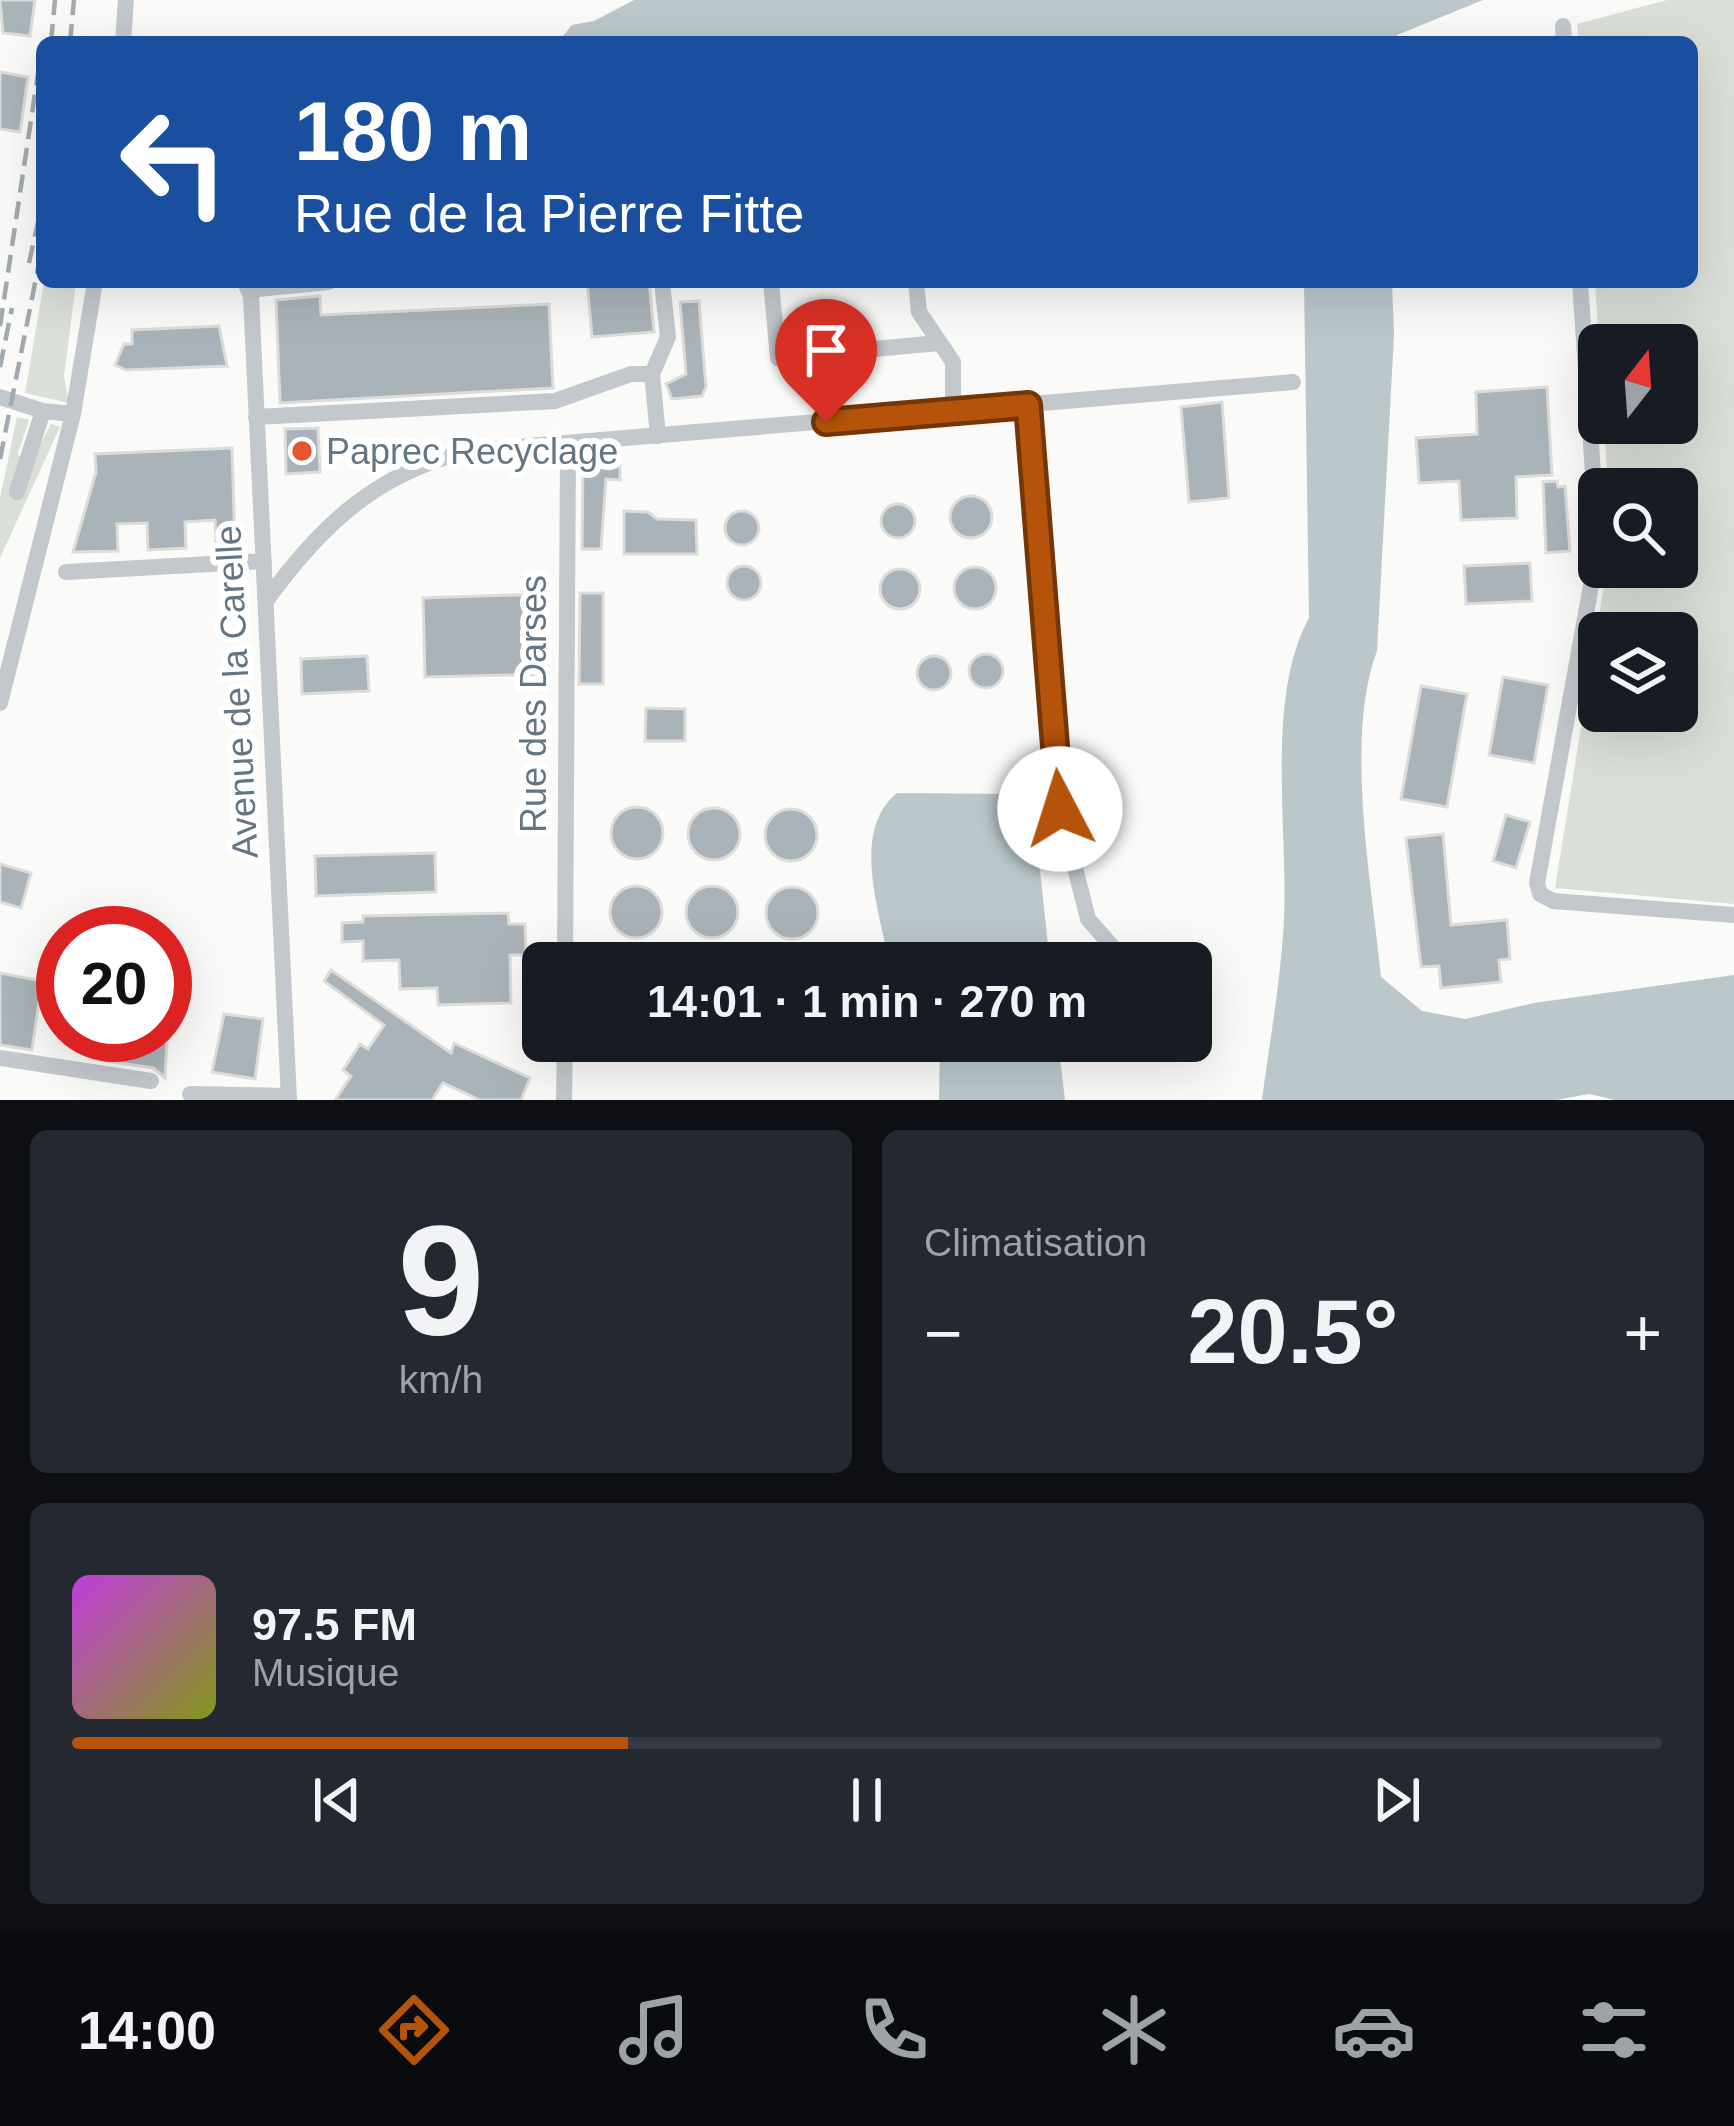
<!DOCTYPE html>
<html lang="fr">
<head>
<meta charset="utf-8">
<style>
  body { margin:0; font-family:Arial,sans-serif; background:#242831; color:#f1f3f6; height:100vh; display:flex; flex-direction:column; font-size:45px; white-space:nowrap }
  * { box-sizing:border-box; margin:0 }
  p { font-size:39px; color:#9ea1a6 }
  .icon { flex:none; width:66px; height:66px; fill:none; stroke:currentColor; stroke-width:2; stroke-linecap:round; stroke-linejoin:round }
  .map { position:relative; height:1100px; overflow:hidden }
  .sheet { display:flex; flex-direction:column; gap:30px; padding:30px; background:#0d0f14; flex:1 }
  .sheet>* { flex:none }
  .hud { position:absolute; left:36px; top:36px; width:1662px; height:252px; border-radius:18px; box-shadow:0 12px 48px #0002; background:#1a4fa0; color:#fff; overflow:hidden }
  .needle { width:78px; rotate:17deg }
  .fabs { position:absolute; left:1578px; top:324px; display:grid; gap:24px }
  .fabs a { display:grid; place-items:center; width:120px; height:120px; border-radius:18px; background:#171b24; box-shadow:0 12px 48px #0002; font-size:60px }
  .speed { position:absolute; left:36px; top:906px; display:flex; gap:24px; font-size:60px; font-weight:700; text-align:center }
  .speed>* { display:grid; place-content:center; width:156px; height:156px; border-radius:50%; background:#171b24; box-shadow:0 12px 48px #0002; line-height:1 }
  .speed .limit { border:18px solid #d22; background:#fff; color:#111 }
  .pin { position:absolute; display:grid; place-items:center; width:102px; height:102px; color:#fff; margin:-123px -51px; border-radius:50% 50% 50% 0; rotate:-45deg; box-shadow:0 0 12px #0007 }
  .pin .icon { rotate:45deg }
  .me { position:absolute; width:132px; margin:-66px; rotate:355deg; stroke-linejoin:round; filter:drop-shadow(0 0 9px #0008) }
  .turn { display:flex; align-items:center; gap:42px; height:252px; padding:0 60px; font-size:54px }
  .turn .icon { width:156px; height:156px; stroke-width:2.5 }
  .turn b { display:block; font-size:84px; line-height:102px }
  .big { font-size:90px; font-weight:700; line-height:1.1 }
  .sheet .tile { flex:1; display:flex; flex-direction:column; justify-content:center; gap:18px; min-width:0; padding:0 42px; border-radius:18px; background:#242831 }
  .sheet .dial { align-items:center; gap:0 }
  .dial b { font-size:156px; line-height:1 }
  .song { display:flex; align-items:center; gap:36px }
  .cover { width:144px; height:144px; border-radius:18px; background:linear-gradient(135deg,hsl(290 70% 55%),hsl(70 70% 35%)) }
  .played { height:12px; border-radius:6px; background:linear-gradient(90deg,#b45309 35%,#363941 35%) }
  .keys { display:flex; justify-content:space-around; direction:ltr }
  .heat { display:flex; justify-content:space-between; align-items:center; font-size:66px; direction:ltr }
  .sheet .tiles { flex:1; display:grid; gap:30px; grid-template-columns:1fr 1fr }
  .tile:last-child { grid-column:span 2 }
  .trip { position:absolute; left:522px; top:942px; width:690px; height:120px; border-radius:18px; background:#171b24; box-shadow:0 12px 48px #0002; font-weight:700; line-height:120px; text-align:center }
  .tab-bar { display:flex; height:192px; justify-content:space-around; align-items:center; background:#090b0e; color:#9ea1a6 }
  .tab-bar .icon { width:84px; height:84px }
  .tab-bar .on { color:#b45309 }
  .tab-bar b { font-size:54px; color:#f1f3f6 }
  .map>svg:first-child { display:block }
  .green { fill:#dadfd7; fill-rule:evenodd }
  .water { fill:#bbc7cb }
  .building { fill:#aab3b9; stroke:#dcdcda; stroke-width:3 }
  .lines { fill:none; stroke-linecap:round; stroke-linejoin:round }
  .minor { stroke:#c3c8cc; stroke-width:16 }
  .rail { stroke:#a2aab0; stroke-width:4.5; stroke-dasharray:18 9; stroke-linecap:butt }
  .route-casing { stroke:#753606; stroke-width:30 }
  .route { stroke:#b45309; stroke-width:21 }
  .poi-dot { fill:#e4572e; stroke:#fff; stroke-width:4.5 }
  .labels { text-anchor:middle; stroke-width:12; stroke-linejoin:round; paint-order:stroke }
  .poi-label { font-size:36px; fill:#657683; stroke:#fff; text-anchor:start }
  .street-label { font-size:36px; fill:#657683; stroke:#fff }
</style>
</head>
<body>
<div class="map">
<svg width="1734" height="1100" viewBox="0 0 1734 1100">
  <rect width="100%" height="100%" fill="#fafaf8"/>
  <path class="green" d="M1667 0H1734V904L1555 888 1607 567H1677V489H1608L1604 423H1677V345H1599L1595 282H1692V42H1579L1577 24ZM1599 633H1677V711H1599Z
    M44 282H76L64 376 69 403 25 393Z
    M17 417 29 420 18 453 26 472 51 424 60 427 0 558V498Z"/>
  <path class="water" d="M634 0H1483L1397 35 1396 42H558L572 25 594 21Z
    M1304 282H1392L1394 335 1377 651C1344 738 1372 884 1381 977L1422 1011 1465 1019 1534 1003 1734 975V1100H1615L1589 1094 1556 1100H1262C1269 1046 1279 990 1283 936 1291 842 1263 702 1309 618Z
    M897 793 1017 794 1034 816 1050 963H889C880 911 850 832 897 793Z
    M940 1041H1058L1065 1100H939Z"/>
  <path class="building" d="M0 0H35L30 36 3 33Z
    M0 72 28 77 20 132 0 129Z
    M587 282H649L654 332 592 337Z
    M320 296 321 315 549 304 553 388 280 403 276 300Z
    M699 301 706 387 702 396 672 399 666 384 686 374 680 302Z
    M219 326 227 366 126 370 115 365 124 344H132V330Z
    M1547 387 1552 475 1516 477 1517 518 1461 520 1459 481 1419 483 1416 438 1477 434 1476 392Z
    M1222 402 1229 498 1189 502 1181 407Z
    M318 428 320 472 286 474 285 429Z
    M232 448 235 546 216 547 215 520 185 522 186 548 148 550 147 523 117 524 118 551 73 552 96 472 95 454Z
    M583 466H620V480L606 479 601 549H582Z
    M1557 481 1558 487 1565 486 1570 551 1546 553 1543 482Z
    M950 517a21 21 0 1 1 42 0a21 21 0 1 1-42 0Z
    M881 521a17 17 0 1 1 34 0a17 17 0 1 1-34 0Z
    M624 511 648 512 657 519 696 520 697 554H624Z
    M725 528a17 17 0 1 1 34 0a17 17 0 1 1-34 0Z
    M1530 563 1532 601 1466 604 1464 566Z
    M727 583a17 17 0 1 1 34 0a17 17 0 1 1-34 0Z
    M954 588a21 21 0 1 1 42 0a21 21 0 1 1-42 0Z
    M880 589a20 20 0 1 1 40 0a20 20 0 1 1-40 0Z
    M580 593H603V684H579Z
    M542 594 548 674 425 677 423 598Z
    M969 671a17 17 0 1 1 34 0a17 17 0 1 1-34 0Z
    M367 656 369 691 302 694 301 659Z
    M917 673a17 17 0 1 1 34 0a17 17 0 1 1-34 0Z
    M1503 677 1548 685 1534 763 1489 755Z
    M1421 686 1467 694 1447 807 1401 799Z
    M646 708 685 709V741H645Z
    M611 833a26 26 0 1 1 52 0a26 26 0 1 1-52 0Z
    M688 834a26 26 0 1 1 52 0a26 26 0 1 1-52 0Z
    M765 835a26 26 0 1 1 52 0a26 26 0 1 1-52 0Z
    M1506 815 1530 822 1516 868 1493 861Z
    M1443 834 1451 925 1507 920 1510 959 1499 960 1501 982 1441 988 1439 966 1421 967 1406 838Z
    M435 853 436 892 316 896 315 856Z
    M0 864 31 873 21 908 0 902Z
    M610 912a26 26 0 1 1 52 0a26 26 0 1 1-52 0Z
    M686 912a26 26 0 1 1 52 0a26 26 0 1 1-52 0Z
    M766 913a26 26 0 1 1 52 0a26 26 0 1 1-52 0Z
    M508 913 509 924H525L526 955H510L511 1003 438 1005 437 988 400 989 399 960 363 961V941L342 942V923L363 922V916Z
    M331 970 451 1053 454 1043 530 1078 521 1100H480L443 1083 432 1100H335L351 1076 343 1070 360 1044 368 1049 384 1025 324 981Z
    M0 973 42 981 32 1050 0 1045Z
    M224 1014 263 1019 255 1079 212 1072Z
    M149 1040H167L165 1078 153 1068 100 1060 105 1041 149 1048Z"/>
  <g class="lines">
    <path class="minor" d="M1563 26 1564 42
      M123 42 126 0
      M245 282 251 296 289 1100
      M771 282 778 358 939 343
      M916 282 919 312 953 362V411
      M1580 282 1598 547 1537 883 1540 894 1553 901 1734 915
      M249 290 329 282
      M0 397 43 411
      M1027 405 1060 809 1088 919 1124 960
      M256 417 555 401 631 374H652
      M658 436 652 374 668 337 662 282
      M17 492 43 411 73 414
      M66 572 264 561
      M266 601C320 526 378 471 470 451L1293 382
      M0 703 73 414 95 282
      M565 963 568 445
      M0 1058 151 1081
      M190 1094 288 1096
      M564 1100 565 1041"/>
    <path class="rail" d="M51 42 55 0
      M70 42 74 0
      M29 263 42 204
      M0 326 42 47
      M0 367 12 308
      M0 459 42 248"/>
  </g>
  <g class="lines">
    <g class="route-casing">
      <path id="route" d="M826 422 1028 405 1060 809"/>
    </g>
    <use href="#route" class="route"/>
  </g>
  <circle class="poi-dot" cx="302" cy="451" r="12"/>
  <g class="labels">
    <g class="poi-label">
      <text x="326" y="464">Paprec Recyclage</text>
    </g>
    <g class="street-label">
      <text transform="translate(236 692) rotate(-93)" y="13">Avenue de la Carelle</text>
      <text transform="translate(533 704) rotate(-90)" y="13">Rue des Darses</text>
    </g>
  </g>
</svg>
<div class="fabs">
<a><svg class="needle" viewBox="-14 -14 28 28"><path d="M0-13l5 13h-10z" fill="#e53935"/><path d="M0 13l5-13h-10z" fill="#9ea1a6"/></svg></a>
<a><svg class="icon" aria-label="search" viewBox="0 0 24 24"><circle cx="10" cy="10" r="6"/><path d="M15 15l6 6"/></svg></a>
<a><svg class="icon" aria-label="layers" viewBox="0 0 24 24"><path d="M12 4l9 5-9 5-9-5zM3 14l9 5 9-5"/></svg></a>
</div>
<div class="speed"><div class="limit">20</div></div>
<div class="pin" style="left:826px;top:422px;background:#d93025"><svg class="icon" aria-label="arrive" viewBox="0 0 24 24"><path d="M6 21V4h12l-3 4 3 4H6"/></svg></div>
<svg class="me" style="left:1060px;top:809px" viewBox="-20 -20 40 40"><circle r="19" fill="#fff"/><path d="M0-13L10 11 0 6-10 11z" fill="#b45309"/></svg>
<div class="trip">14:01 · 1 min · 270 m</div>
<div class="hud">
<div class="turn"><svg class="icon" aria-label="left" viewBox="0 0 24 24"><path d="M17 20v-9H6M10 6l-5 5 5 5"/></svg><div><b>180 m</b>Rue de la Pierre Fitte</div></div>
</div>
</div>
<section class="sheet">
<div class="tiles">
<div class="tile dial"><b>9</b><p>km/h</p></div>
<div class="tile"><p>Climatisation</p>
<div class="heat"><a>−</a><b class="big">20.5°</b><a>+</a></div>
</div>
<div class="tile">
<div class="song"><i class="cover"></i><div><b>97.5 FM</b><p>Musique</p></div></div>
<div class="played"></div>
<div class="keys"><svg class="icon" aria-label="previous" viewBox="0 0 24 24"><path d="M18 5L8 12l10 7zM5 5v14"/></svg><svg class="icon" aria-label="pause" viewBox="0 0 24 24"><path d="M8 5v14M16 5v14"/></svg><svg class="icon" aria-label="next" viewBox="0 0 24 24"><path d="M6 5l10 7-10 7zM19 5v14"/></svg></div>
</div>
</div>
</section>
<nav class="tab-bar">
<b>14:00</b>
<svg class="icon on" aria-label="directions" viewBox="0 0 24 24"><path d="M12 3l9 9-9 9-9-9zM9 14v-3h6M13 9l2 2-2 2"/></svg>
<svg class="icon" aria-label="music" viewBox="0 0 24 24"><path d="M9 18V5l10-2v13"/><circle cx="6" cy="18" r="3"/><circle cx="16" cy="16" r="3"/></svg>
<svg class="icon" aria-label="phone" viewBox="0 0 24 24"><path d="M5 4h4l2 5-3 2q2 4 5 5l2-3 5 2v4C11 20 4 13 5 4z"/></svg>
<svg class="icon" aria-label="climate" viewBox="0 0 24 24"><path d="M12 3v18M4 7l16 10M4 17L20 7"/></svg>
<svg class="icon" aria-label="car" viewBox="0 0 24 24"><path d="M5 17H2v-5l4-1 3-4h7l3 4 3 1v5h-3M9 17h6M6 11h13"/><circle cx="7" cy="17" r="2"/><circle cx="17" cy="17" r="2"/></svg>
<svg class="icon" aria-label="filters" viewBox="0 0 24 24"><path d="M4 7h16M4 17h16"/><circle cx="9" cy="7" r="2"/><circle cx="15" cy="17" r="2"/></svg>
</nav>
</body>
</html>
